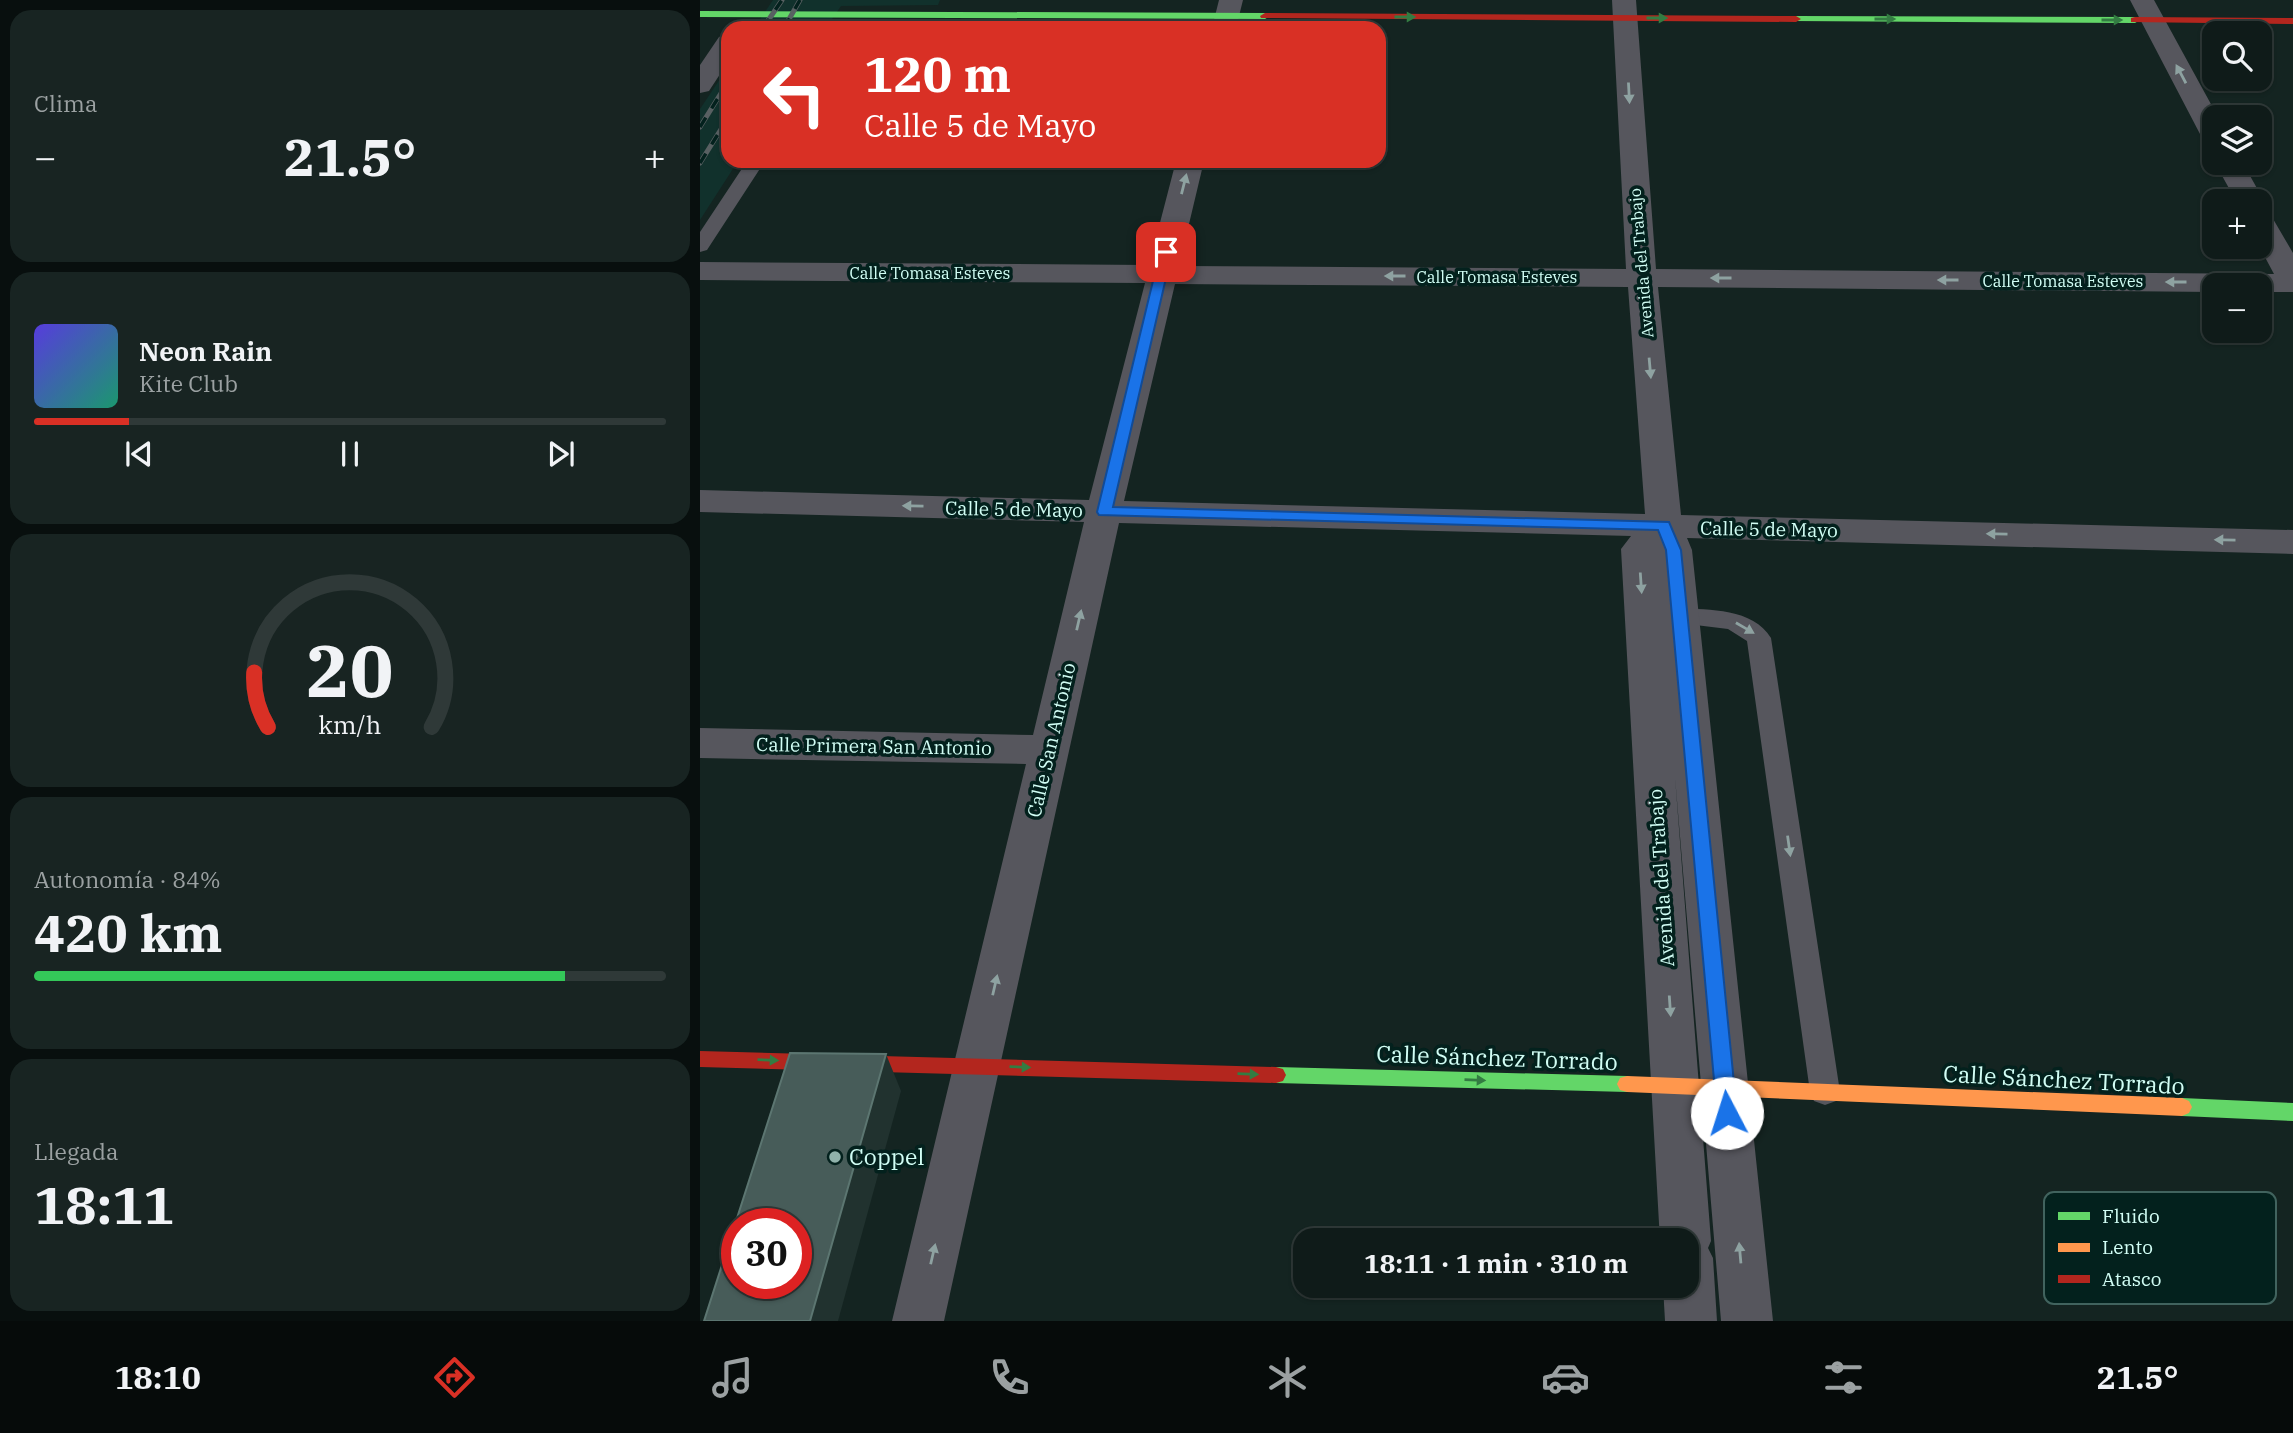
<!DOCTYPE html>
<html lang="es">
<head>
<meta charset="utf-8">
<style>
  body { margin:0; font-family:"IBM Plex Serif",serif; background:#182422; color:#f1f3f6; height:100vh; display:flex; flex-direction:column; font-size:26px; white-space:nowrap }
  * { box-sizing:border-box; margin:0 }
  p { font-size:23px; color:#9ba1a2 }
  .icon { flex:none; width:38px; height:38px; fill:none; stroke:currentColor; stroke-width:2; stroke-linecap:round; stroke-linejoin:round }
  .map { position:relative; flex:1; overflow:hidden }
  .sheet { display:flex; flex-direction:column; gap:10px; padding:10px; background:#080f0e; width:700px }
  .sheet>* { flex:none }
  .guide { position:absolute; left:21px; top:21px; width:665px; height:147px; border-radius:21px; box-shadow:0 2px 5px #0004,0 0 0 2px #2f3938; background:#d93025; color:#fff; overflow:hidden }
  .buttons { position:absolute; left:1502px; top:21px; display:grid; gap:14px }
  .buttons a { display:grid; place-items:center; width:70px; height:70px; border-radius:14px; background:#0f1b19; box-shadow:0 2px 5px #0004,0 0 0 2px #2f3938; font-size:35px }
  .speed { position:absolute; left:21px; top:1208px; display:flex; gap:14px; font-size:35px; font-weight:700; text-align:center }
  .speed>* { display:grid; place-content:center; width:91px; height:91px; border-radius:50%; background:#0f1b19; box-shadow:0 2px 5px #0004,0 0 0 2px #2f3938; line-height:1 }
  .speed .limit { border:10px solid #d22; background:#fff; color:#111 }
  .pin { position:absolute; display:grid; place-items:center; width:60px; height:60px; color:#fff; margin:-30px; border-radius:14px; box-shadow:0 4px 10px #0006 }
  .me { position:absolute; width:77px; margin:-38px; rotate:355deg; stroke-linejoin:round; filter:drop-shadow(0 0 5px #0008) }
  .turn { display:flex; align-items:center; gap:24px; height:147px; padding:0 28px; font-size:32px }
  .turn .icon { width:91px; height:91px; stroke-width:2.5 }
  .turn b { display:block; font-size:49px; line-height:60px }
  .big { font-size:52px; font-weight:700; line-height:1.1 }
  .sheet .widget { flex:1; display:flex; flex-direction:column; justify-content:center; gap:10px; min-width:0; padding:0 24px; border-radius:21px; background:#182422 }
  .sheet .dial { align-items:center; gap:0 }
  .dial svg { height:182px; overflow:visible; fill:none; stroke:#2f3938; stroke-width:7; stroke-linecap:round; text-anchor:middle }
  .dial text { fill:#f1f3f6; stroke:none }
  .song { display:flex; align-items:center; gap:21px }
  .cover { width:84px; height:84px; border-radius:10px; background:linear-gradient(135deg,hsl(250 70% 55%),hsl(160 70% 35%)) }
  .played { height:7px; border-radius:4px; background:linear-gradient(90deg,#d93025 15%,#2f3938 15%) }
  .keys { display:flex; justify-content:space-around; direction:ltr }
  .heat { display:flex; justify-content:space-between; align-items:center; font-size:38px; direction:ltr }
  .charge { height:10px; border-radius:5px; background:linear-gradient(90deg,#34c759 84%,#2f3938 0) }
  .trip { position:absolute; left:593px; top:1228px; width:406px; height:70px; border-radius:21px; background:#0f1b19; box-shadow:0 2px 5px #0004,0 0 0 2px #2f3938; font-weight:700; line-height:70px; text-align:center }
  .menu { display:flex; height:112px; justify-content:space-around; align-items:center; background:#060b0a; color:#9ba1a2 }
  .menu .icon { width:49px; height:49px }
  .menu .active { color:#d93025 }
  .menu b { font-size:32px; color:#f1f3f6 }
  main { display:flex; flex:1; min-height:0 }
  .map>svg:first-child { display:block }
  .built { fill:#11312c }
  .lines { fill:none; stroke-linecap:round; stroke-linejoin:round }
  .lane { fill:#56565d; fill-rule:evenodd }
  .street { fill:#56565d; fill-rule:evenodd }
  .fast { fill:#63d668; fill-rule:evenodd }
  .slow { fill:#ff974d; fill-rule:evenodd }
  .jam { fill:#b3261e; fill-rule:evenodd }
  .rail-casing { stroke:#586062; stroke-width:5 }
  .rail { stroke:#03211d; stroke-width:3.5; stroke-dasharray:11; stroke-linecap:butt }
  .shaded-wall { fill:#21322f }
  .building { fill:#475c59; stroke:#5c7671; stroke-width:2; fill-rule:evenodd }
  .oneway { fill:#337c42 }
  .oneway2 { fill:#8ea2a1 }
  .route { fill:#1a73e8; stroke:#114b97; stroke-width:2 }
  .poi-dot { fill:#90b2ab; stroke:#03211d; stroke-width:2.5 }
  .labels { text-anchor:middle; stroke-width:7; stroke-linejoin:round; paint-order:stroke }
  .far-street-label { font-size:16px; fill:#d2fef5; stroke:#03211d }
  .street-label { font-size:19px; fill:#d2fef5; stroke:#03211d }
  .near-street-label { font-size:23px; fill:#d2fef5; stroke:#03211d }
  .near-poi-label { font-size:23px; fill:#d2fef5; stroke:#03211d; text-anchor:start }
  .key { fill:#03211d; stroke:#41635e; stroke-width:2 }
  .key-label { font-size:19px; fill:#d2fef5 }
</style>
</head>
<body>
<main>
<section class="sheet">
<div class="widget"><p>Clima</p>
<div class="heat"><a>−</a><b class="big">21.5°</b><a>+</a></div>
</div>
<div class="widget">
<div class="song"><i class="cover"></i><div><b>Neon Rain</b><p>Kite Club</p></div></div>
<div class="played"></div>
<div class="keys"><svg class="icon" aria-label="previous" viewBox="0 0 24 24"><path d="M18 5L8 12l10 7zM5 5v14"/></svg><svg class="icon" aria-label="pause" viewBox="0 0 24 24"><path d="M8 5v14M16 5v14"/></svg><svg class="icon" aria-label="next" viewBox="0 0 24 24"><path d="M6 5l10 7-10 7zM19 5v14"/></svg></div>
</div>
<div class="widget dial"><svg viewBox="0 0 100 80">
<path d="M14 69A42 42 0 1 1 86 69"/>
<path d="M14 69A42 42 0 0 1 8 45" stroke="#d93025"/>
<text x="50" y="56" font-size="32" font-weight="700">20</text>
<text x="50" y="72" font-size="11">km/h</text>
</svg></div>
<div class="widget"><p>Autonomía · 84%</p><b class="big">420 km</b><div class="charge"></div></div>
<div class="widget"><p>Llegada</p><b class="big">18:11</b></div>
</section>
<div class="map">
<svg width="1593" height="1321" viewBox="0 0 1593 1321">
  <rect width="100%" height="100%" fill="#142421"/>
  <path class="built" d="M73 0H240L238 5 141 6 126 28H54Z
    M28 67V161H38L0 220V109Z"/>
  <g class="lines">
    <path class="lane" d="M47 161H65L7 250 0 252V232Z
      M979 608C1009 610 1053 608 1071 638L1140 1092 1136 1101 1125 1105 1114 1101 1110 1092 1047 641 1028 629 971 622 967 616 971 610Z"/>
    <path class="street" d="M519 0H543L536 28H512Z
      M912 0H936L956 269 1574 274 1559 246V209L1569 212 1593 253V292H1559V285H1514V292L958 287 981 515 1593 530V554L987 538 992 550 1073 1321H1021L975 777 1011 1241 1008 1248 1013 1258 1017 1321H965L963 1286H987V1241H960L921 549 931 536 419 523 244 1321H192L326 764 0 758V728L333 735 384 522 0 512V490L389 500 445 283 0 280V262L449 265 476 161H504L479 266 926 269ZM475 284 928 287 945 514 424 501Z
      M1430 0H1454L1518 117H1514V142L1504 140 1500 134Z
      M28 34V62L9 91 0 93V65L19 37Z
      M1515 163H1543L1564 201 1560 207 1559 201H1536Z"/>
    <path class="fast" d="M0 11 565 13 570 16 565 19 0 17Z
      M1096 16 1435 17 1440 20 1435 23 1092 21 1091 19Z
      M576 1067 927 1076 934 1078 937 1084 934 1090 927 1092 576 1083 569 1081 566 1075 569 1069Z
      M1482 1098 1593 1103V1121L1482 1116 1475 1113 1472 1107 1475 1101Z"/>
    <path class="slow" d="M927 1076 1482 1098 1489 1101 1492 1107 1489 1113 1482 1116 927 1092 920 1090 917 1084 920 1078Z"/>
    <path class="jam" d="M565 13 1096 16 1101 19 1096 22 561 18 560 16Z
      M1435 17 1593 18V24L1431 22V18Z
      M0 1051 576 1067 583 1069 586 1075 583 1081 576 1083 0 1067Z"/>
    <g class="rail-casing">
      <path id="rail" d="M63 28 82 0
        M84 28 100 0
        M0 127 28 82
        M0 163 28 118"/>
    </g>
    <use href="#rail" class="rail"/>
  </g>
  <path class="shaded-wall" d="M186 1054 201 1091 138 1321H110Z"/>
  <path class="building" d="M90 1053 186 1054 110 1321H4ZM37 1223H96V1283H37Z"/>
  <defs><path id="oneway-solid" d="M-6-.8H1V-3.2L6.5 0L1 3.2V.8H-6Z" transform="scale(1.75)"/></defs>
  <g class="oneway">
    <use href="#oneway-solid" transform="translate(705 17)"/>
    <use href="#oneway-solid" transform="translate(957 18)"/>
    <use href="#oneway-solid" transform="translate(1185 19)"/>
    <use href="#oneway-solid" transform="translate(1412 20)"/>
    <use href="#oneway-solid" transform="translate(68 1060) rotate(2)"/>
    <use href="#oneway-solid" transform="translate(320 1067) rotate(2)"/>
    <use href="#oneway-solid" transform="translate(548 1074) rotate(2)"/>
    <use href="#oneway-solid" transform="translate(775 1080) rotate(2)"/>
  </g>
  <g class="oneway2">
    <use href="#oneway-solid" transform="translate(1481 74) rotate(-118)"/>
    <use href="#oneway-solid" transform="translate(929 93) rotate(87)"/>
    <use href="#oneway-solid" transform="translate(484 184) rotate(-76)"/>
    <use href="#oneway-solid" transform="translate(695 276) rotate(-180)"/>
    <use href="#oneway-solid" transform="translate(1021 278) rotate(-180)"/>
    <use href="#oneway-solid" transform="translate(1248 280) rotate(-180)"/>
    <use href="#oneway-solid" transform="translate(1476 282) rotate(-180)"/>
    <use href="#oneway-solid" transform="translate(950 368) rotate(85)"/>
    <use href="#oneway-solid" transform="translate(213 506) rotate(-179)"/>
    <use href="#oneway-solid" transform="translate(1297 534) rotate(-179)"/>
    <use href="#oneway-solid" transform="translate(1525 540) rotate(-179)"/>
    <use href="#oneway-solid" transform="translate(941 583) rotate(86)"/>
    <use href="#oneway-solid" transform="translate(379 620) rotate(-77)"/>
    <use href="#oneway-solid" transform="translate(1045 628) rotate(30)"/>
    <use href="#oneway-solid" transform="translate(1089 846) rotate(82)"/>
    <use href="#oneway-solid" transform="translate(295 985) rotate(-77)"/>
    <use href="#oneway-solid" transform="translate(970 1006) rotate(86)"/>
    <use href="#oneway-solid" transform="translate(1040 1253) rotate(-95)"/>
    <use href="#oneway-solid" transform="translate(233 1254) rotate(-77)"/>
  </g>
  <path class="route" d="M466 248 472 252 413 507 969 522 981 550 1037 1113 1034 1119 1027 1121 1020 1119 1017 1113 966 550 958 530 399 515 397 512 460 252Z"/>
  <circle class="poi-dot" cx="135" cy="1157" r="7"/>
  <g class="labels">
    <g class="far-street-label">
      <text transform="translate(941 263) rotate(-95)" y="6">Avenida del Trabajo</text>
      <text x="230" y="279">Calle Tomasa Esteves</text>
      <text x="797" y="283">Calle Tomasa Esteves</text>
      <text x="1363" y="287">Calle Tomasa Esteves</text>
    </g>
    <g class="street-label">
      <text transform="translate(314 509) rotate(1)" y="7">Calle 5 de Mayo</text>
      <text transform="translate(1069 529) rotate(1)" y="7">Calle 5 de Mayo</text>
      <text transform="translate(351 740) rotate(-77)" y="7">Calle San Antonio</text>
      <text transform="translate(174 746) rotate(1)" y="7">Calle Primera San Antonio</text>
      <text transform="translate(961 878) rotate(-94)" y="7">Avenida del Trabajo</text>
    </g>
    <g class="near-street-label">
      <text transform="translate(797 1058) rotate(2)" y="8">Calle Sánchez Torrado</text>
      <text transform="translate(1364 1080) rotate(3)" y="8">Calle Sánchez Torrado</text>
    </g>
    <g class="near-poi-label">
      <text x="149" y="1165">Coppel</text>
    </g>
  </g>
  <rect x="1344" y="1192" width="232" height="112" rx="10" class="key"/>
  <rect x="1358" y="1212" width="32" height="8" fill="#63d668"/>
  <rect x="1358" y="1243" width="32" height="9" fill="#ff974d"/>
  <rect x="1358" y="1275" width="32" height="8" fill="#b3261e"/>
  <g class="key-label">
    <text x="1402" y="1223">Fluido</text>
    <text x="1402" y="1254">Lento</text>
    <text x="1402" y="1286">Atasco</text>
  </g>
</svg>
<div class="buttons">
<a><svg class="icon" aria-label="search" viewBox="0 0 24 24"><circle cx="10" cy="10" r="6"/><path d="M15 15l6 6"/></svg></a>
<a><svg class="icon" aria-label="layers" viewBox="0 0 24 24"><path d="M12 4l9 5-9 5-9-5zM3 14l9 5 9-5"/></svg></a>
<a>+</a>
<a>−</a>
</div>
<div class="speed"><div class="limit">30</div></div>
<div class="pin" style="left:466px;top:252px;background:#d93025"><svg class="icon" aria-label="arrive" viewBox="0 0 24 24"><path d="M6 21V4h12l-3 4 3 4H6"/></svg></div>
<svg class="me" style="left:1027px;top:1113px" viewBox="-20 -20 40 40"><circle r="19" fill="#fff"/><path d="M0-13L10 11 0 6-10 11z" fill="#1a73e8"/></svg>
<div class="trip">18:11 · 1 min · 310 m</div>
<div class="guide">
<div class="turn"><svg class="icon" aria-label="left" viewBox="0 0 24 24"><path d="M17 20v-9H6M10 6l-5 5 5 5"/></svg><div><b>120 m</b>Calle 5 de Mayo</div></div>
</div>
</div>
</main>
<nav class="menu">
<b>18:10</b>
<svg class="icon active" aria-label="directions" viewBox="0 0 24 24"><path d="M12 3l9 9-9 9-9-9zM9 14v-3h6M13 9l2 2-2 2"/></svg>
<svg class="icon" aria-label="music" viewBox="0 0 24 24"><path d="M9 18V5l10-2v13"/><circle cx="6" cy="18" r="3"/><circle cx="16" cy="16" r="3"/></svg>
<svg class="icon" aria-label="phone" viewBox="0 0 24 24"><path d="M5 4h4l2 5-3 2q2 4 5 5l2-3 5 2v4C11 20 4 13 5 4z"/></svg>
<svg class="icon" aria-label="climate" viewBox="0 0 24 24"><path d="M12 3v18M4 7l16 10M4 17L20 7"/></svg>
<svg class="icon" aria-label="car" viewBox="0 0 24 24"><path d="M5 17H2v-5l4-1 3-4h7l3 4 3 1v5h-3M9 17h6M6 11h13"/><circle cx="7" cy="17" r="2"/><circle cx="17" cy="17" r="2"/></svg>
<svg class="icon" aria-label="filters" viewBox="0 0 24 24"><path d="M4 7h16M4 17h16"/><circle cx="9" cy="7" r="2"/><circle cx="15" cy="17" r="2"/></svg>
<b>21.5°</b>
</nav>
</body>
</html>
